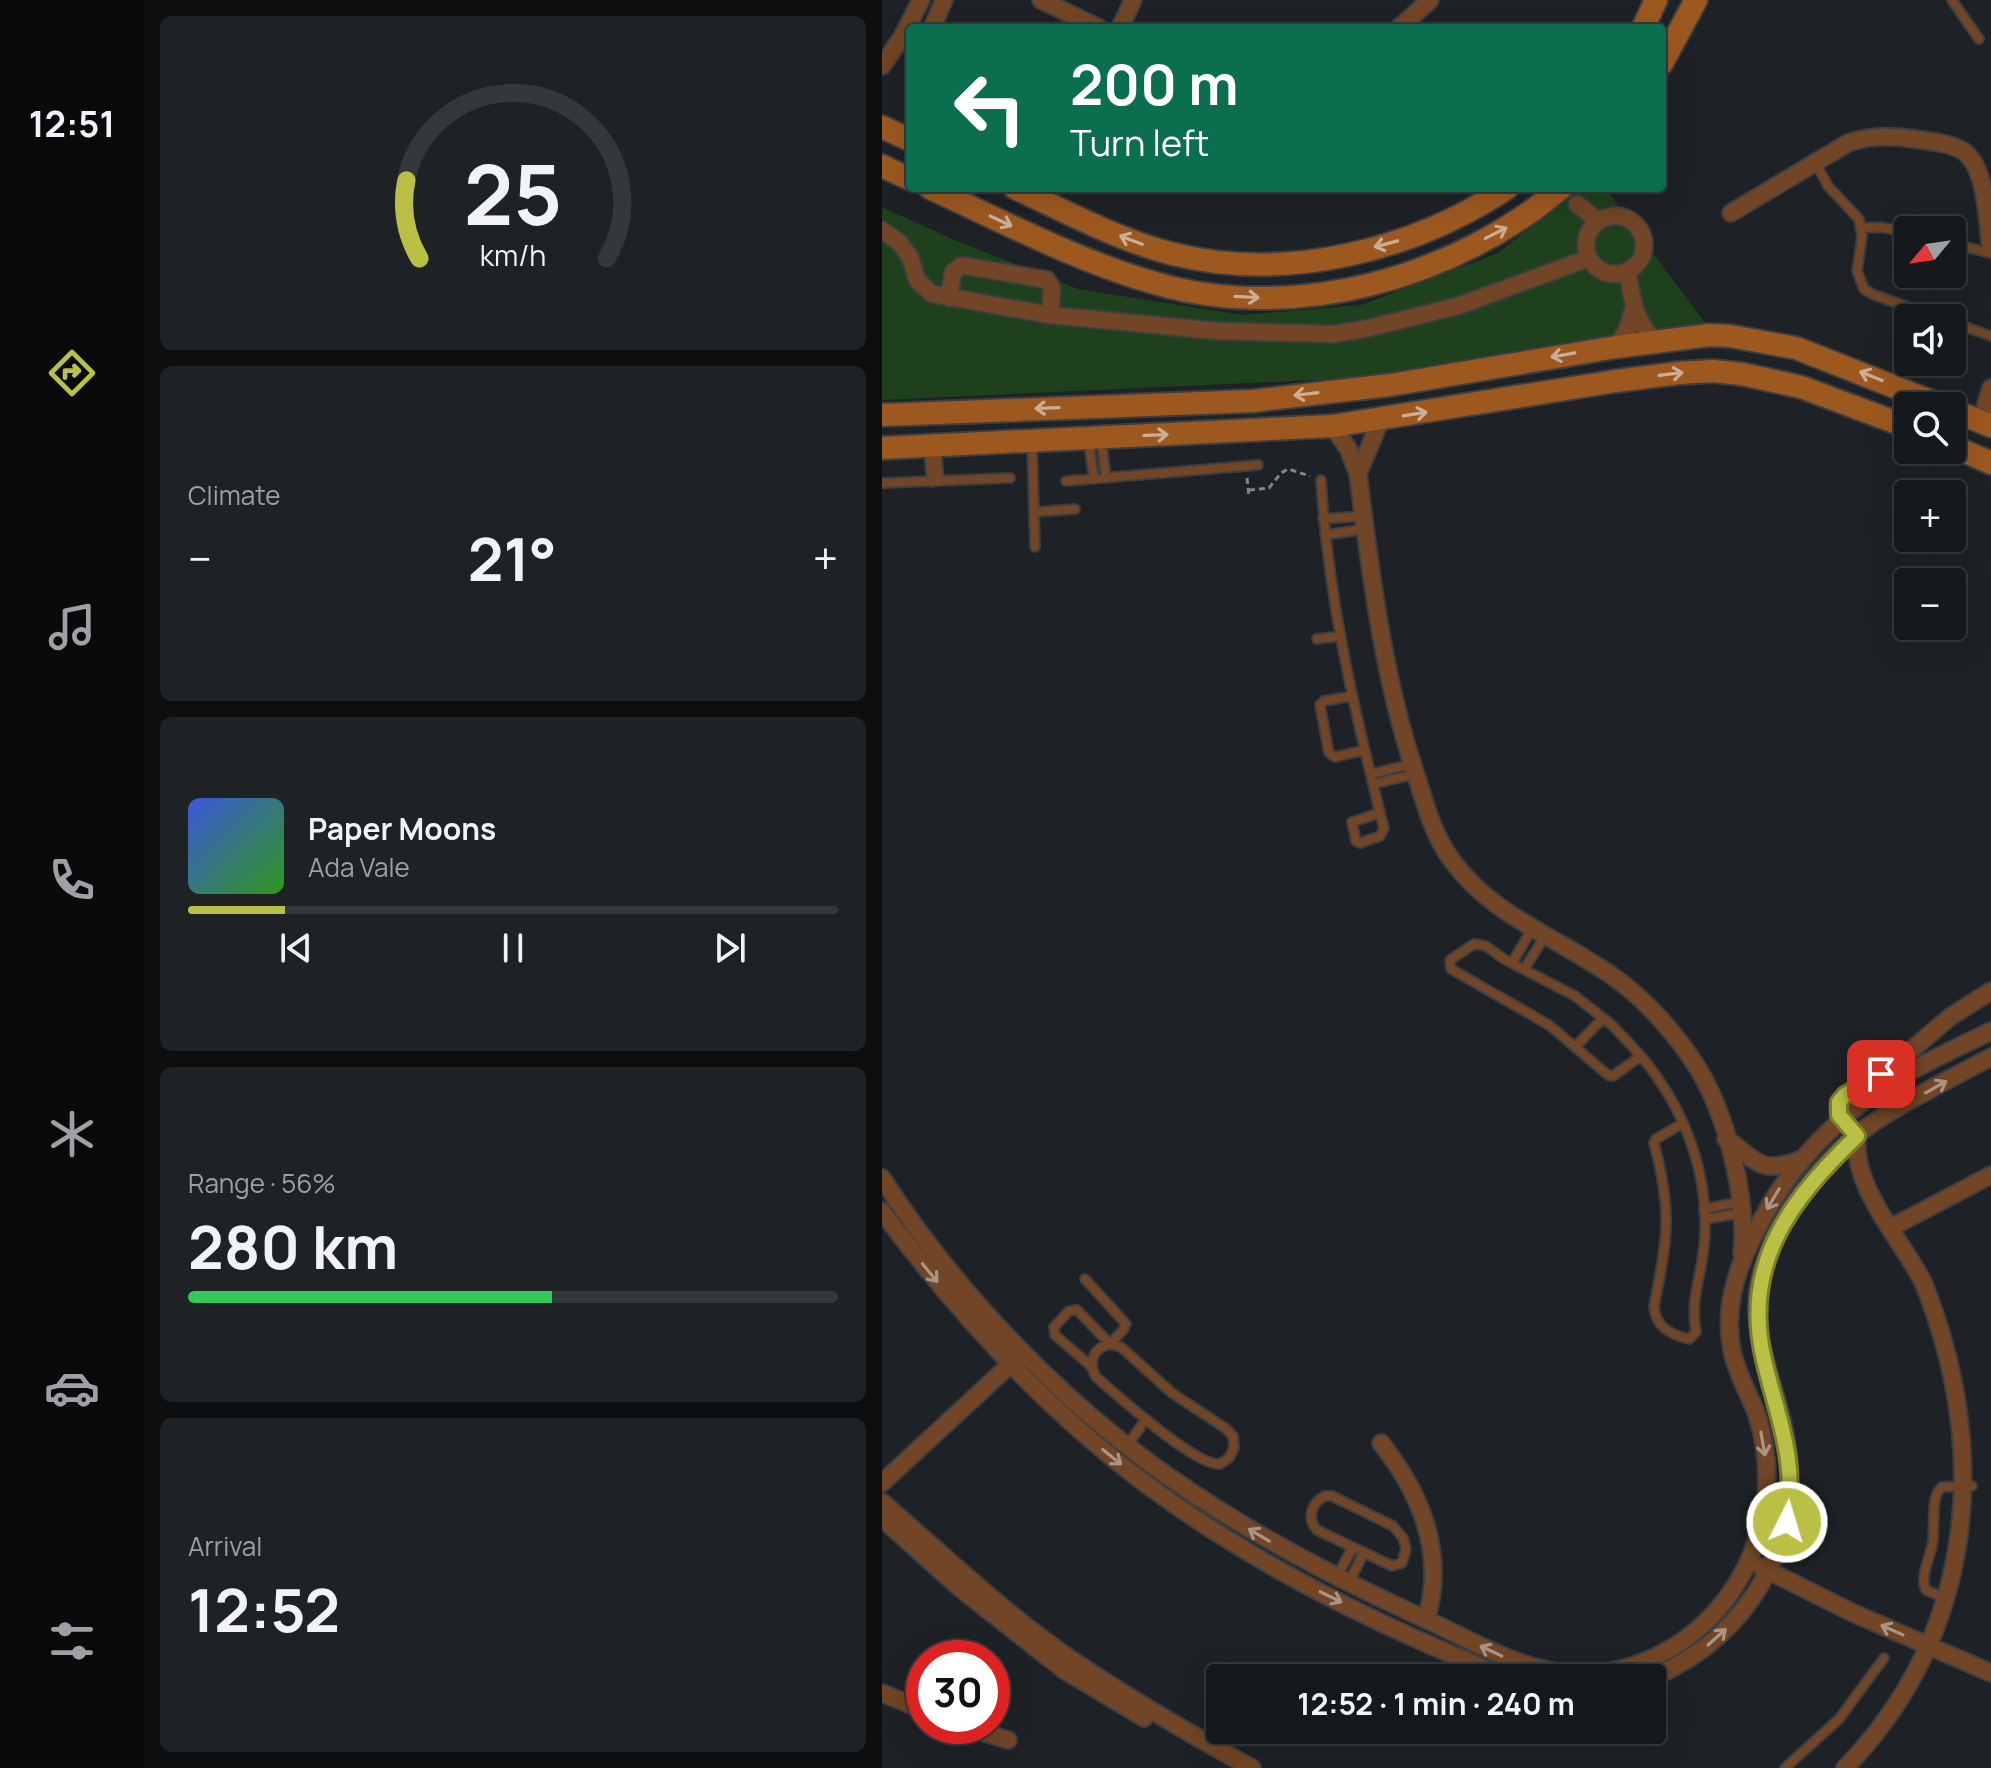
<!DOCTYPE html>
<html lang="en">
<head>
<meta charset="utf-8">
<style>
  body { margin:0; font-family:Manrope,sans-serif; background:#1f2225; color:#f1f3f6; height:100vh; display:flex; flex-direction:column; font-size:30px; white-space:nowrap }
  * { box-sizing:border-box; margin:0 }
  p { font-size:26px; color:#9ea0a3 }
  .icon { flex:none; width:44px; height:44px; fill:none; stroke:currentColor; stroke-width:2; stroke-linecap:round; stroke-linejoin:round }
  .map { position:relative; flex:1; overflow:hidden }
  .side { display:flex; flex-direction:column; gap:16px; padding:16px; background:#0c0e0f; width:738px }
  .side>* { flex:none }
  .banner { position:absolute; left:24px; top:24px; width:760px; height:168px; border-radius:8px; box-shadow:0 8px 32px #0002,0 0 0 2px #35383b; background:#0b6e4f; color:#fff; overflow:hidden }
  .needle { width:52px; rotate:241deg }
  .fabs { position:absolute; left:1012px; top:216px; display:grid; gap:16px }
  .fabs a { display:grid; place-items:center; width:72px; height:72px; border-radius:8px; background:#16191c; box-shadow:0 8px 32px #0002,0 0 0 2px #35383b; font-size:40px }
  .speed { position:absolute; left:24px; top:1640px; display:flex; gap:16px; font-size:40px; font-weight:700; text-align:center }
  .speed>* { display:grid; place-content:center; width:104px; height:104px; border-radius:50%; background:#16191c; box-shadow:0 8px 32px #0002,0 0 0 2px #35383b; line-height:1 }
  .speed .limit { border:12px solid #d22; background:#fff; color:#111 }
  .pin { position:absolute; display:grid; place-items:center; width:68px; height:68px; color:#fff; margin:-34px; border-radius:16px; box-shadow:0 4px 12px #0006 }
  .me { position:absolute; width:88px; margin:-44px; rotate:5deg; stroke-linejoin:round; filter:drop-shadow(0 0 6px #0008) }
  .turn { display:flex; align-items:center; gap:28px; height:168px; padding:0 32px; font-size:36px }
  .turn .icon { width:104px; height:104px; stroke-width:2.5 }
  .turn b { display:block; font-size:56px; line-height:68px }
  .big { font-size:60px; font-weight:700; line-height:1.1 }
  .side .card { flex:1; display:flex; flex-direction:column; justify-content:center; gap:12px; min-width:0; padding:0 28px; border-radius:12px; background:#1f2225 }
  .side .dial { align-items:center; gap:0 }
  .dial svg { height:208px; overflow:visible; fill:none; stroke:#35383b; stroke-width:7; stroke-linecap:round; text-anchor:middle }
  .dial text { fill:#f1f3f6; stroke:none }
  .song { display:flex; align-items:center; gap:24px }
  .cover { width:96px; height:96px; border-radius:12px; background:linear-gradient(135deg,hsl(230 70% 55%),hsl(110 70% 35%)) }
  .played { height:8px; border-radius:4px; background:linear-gradient(90deg,#bac045 15%,#35383b 15%) }
  .keys { display:flex; justify-content:space-around; direction:ltr }
  .heat { display:flex; justify-content:space-between; align-items:center; font-size:44px; direction:ltr }
  .charge { height:12px; border-radius:6px; background:linear-gradient(90deg,#34c759 56%,#35383b 0) }
  .trip { position:absolute; left:324px; top:1664px; width:460px; height:80px; border-radius:8px; background:#16191c; box-shadow:0 8px 32px #0002,0 0 0 2px #35383b; font-weight:700; line-height:80px; text-align:center }
  main { display:flex; flex:1; min-height:0 }
  .dock { display:flex; flex-direction:column; width:144px; justify-content:space-around; align-items:center; background:#090a0b; color:#9ea0a3 }
  .dock .icon { width:56px; height:56px }
  .dock .on { color:#bac045 }
  .dock b { font-size:36px; color:#f1f3f6 }
  .map>svg:first-child { display:block }
  .green { fill:#1e401c }
  .lines { fill:none; stroke-linecap:round; stroke-linejoin:round }
  .lane-casing { stroke:#3c3f42; stroke-width:12 }
  .street-casing { stroke:#3c3f42; stroke-width:20 }
  .secondary-casing { stroke:#3c3f42; stroke-width:26 }
  .path { stroke:#838689; stroke-width:3; stroke-dasharray:6 4; stroke-linecap:butt }
  .lane { stroke:#714525; stroke-width:8 }
  .street { stroke:#714525; stroke-width:16 }
  .secondary { stroke:#9d5820; stroke-width:22 }
  .oneway { stroke:#cbae96 }
  .oneway2 { stroke:#ab9484 }
  .route-casing { stroke:#797d2d; stroke-width:20 }
  .route { stroke:#bac045; stroke-width:14 }
</style>
</head>
<body>
<main>
<nav class="dock">
<b>12:51</b>
<svg class="icon on" aria-label="directions" viewBox="0 0 24 24"><path d="M12 3l9 9-9 9-9-9zM9 14v-3h6M13 9l2 2-2 2"/></svg>
<svg class="icon" aria-label="music" viewBox="0 0 24 24"><path d="M9 18V5l10-2v13"/><circle cx="6" cy="18" r="3"/><circle cx="16" cy="16" r="3"/></svg>
<svg class="icon" aria-label="phone" viewBox="0 0 24 24"><path d="M5 4h4l2 5-3 2q2 4 5 5l2-3 5 2v4C11 20 4 13 5 4z"/></svg>
<svg class="icon" aria-label="climate" viewBox="0 0 24 24"><path d="M12 3v18M4 7l16 10M4 17L20 7"/></svg>
<svg class="icon" aria-label="car" viewBox="0 0 24 24"><path d="M5 17H2v-5l4-1 3-4h7l3 4 3 1v5h-3M9 17h6M6 11h13"/><circle cx="7" cy="17" r="2"/><circle cx="17" cy="17" r="2"/></svg>
<svg class="icon" aria-label="filters" viewBox="0 0 24 24"><path d="M4 7h16M4 17h16"/><circle cx="9" cy="7" r="2"/><circle cx="15" cy="17" r="2"/></svg>
</nav>
<section class="side">
<div class="card dial"><svg viewBox="0 0 100 80">
<path d="M14 69A42 42 0 1 1 86 69"/>
<path d="M14 69A42 42 0 0 1 9 39" stroke="#bac045"/>
<text x="50" y="56" font-size="32" font-weight="700">25</text>
<text x="50" y="72" font-size="11">km/h</text>
</svg></div>
<div class="card"><p>Climate</p>
<div class="heat"><a>−</a><b class="big">21°</b><a>+</a></div>
</div>
<div class="card">
<div class="song"><i class="cover"></i><div><b>Paper Moons</b><p>Ada Vale</p></div></div>
<div class="played"></div>
<div class="keys"><svg class="icon" aria-label="previous" viewBox="0 0 24 24"><path d="M18 5L8 12l10 7zM5 5v14"/></svg><svg class="icon" aria-label="pause" viewBox="0 0 24 24"><path d="M8 5v14M16 5v14"/></svg><svg class="icon" aria-label="next" viewBox="0 0 24 24"><path d="M6 5l10 7-10 7zM19 5v14"/></svg></div>
</div>
<div class="card"><p>Range · 56%</p><b class="big">280 km</b><div class="charge"></div></div>
<div class="card"><p>Arrival</p><b class="big">12:52</b></div>
</section>
<div class="map">
<svg width="1109" height="1768" viewBox="0 0 1109 1768">
  <rect width="100%" height="100%" fill="#1e2125"/>
  <path class="green" d="M697 188H723L823 323 543 375 0 400V207L70 239 196 289 360 315 479 305 616 253Z"/>
  <g class="lines">
    <g class="lane-casing">
      <path id="lane" d="M1070 0 1097 39
        M933 162 946 186 977 219 980 237 975 271 982 289 992 295 1058 318
        M980 228 999 227 1026 233
        M1070 244 1109 253
        M1070 322 1109 336
        M206 438 212 479
        M219 439 224 478
        M150 441 153 547
        M46 446 50 482
        M54 446 57 481
        M439 480C446 596 470 700 498 813
        M184 481 376 465
        M0 483 128 478
        M153 512 193 509
        M441 519 481 516
        M443 535 483 529
        M435 639 457 636
        M470 696 442 701 438 705 447 753 453 757 483 750
        M489 774 530 764
        M491 784 533 774
        M498 813 502 828 498 836 478 843 474 841 470 822Z
        M592 944 604 946 622 959 693 996 730 1025 759 1056 731 1076 726 1075 667 1025 569 969 568 960Z
        M630 963 650 929
        M643 968 663 936
        M694 1046 721 1018
        M759 1056C803 1109 829 1176 822 1246 819 1279 808 1298 814 1332L807 1339C789 1335 773 1327 772 1306 786 1239 790 1210 772 1143L774 1139 801 1123
        M822 1209 858 1202
        M823 1219 859 1213
        M203 1279 244 1324 241 1330 228 1344 195 1310 187 1311 172 1327 173 1335 210 1367
        M228 1344 239 1347 290 1393 343 1428 351 1436 352 1448 347 1458 338 1464C313 1466 236 1396 214 1377 206 1362 211 1348 228 1344Z
        M245 1446 264 1419
        M443 1496H450L511 1526 521 1538 524 1549 520 1563 510 1566 435 1530C424 1518 430 1502 443 1496Z
        M454 1578 471 1547
        M467 1583 482 1552
        M1063 1598 1044 1590C1037 1577 1049 1556 1051 1541 1053 1526 1048 1496 1060 1487L1090 1486
        M903 1768 957 1719 1002 1658"/>
    </g>
    <g class="street-casing">
      <path id="street" d="M159 0 217 28
        M50 28 62 0
        M238 28 251 0
        M517 28 548 0
        M0 66 20 37 39 0
        M695 204 716 221
        M849 213 966 143C989 135 1009 136 1033 139 1048 142 1067 142 1081 151 1105 167 1105 221 1109 249
        M704 245a29 29 0 1 1 58 0a29 29 0 1 1-58 0Z
        M0 230 18 243 28 257 35 280 50 294 168 315 335 331 452 334 487 328 576 306 707 258
        M746 272C750 300 752 320 773 341
        M67 298 71 272 79 266H84L165 280 170 288 168 315
        M734 347 745 330 751 311
        M1099 421 1109 388
        M450 426 466 448 476 474C489 576 501 677 534 775 543 803 551 835 569 859 610 917 678 938 733 978 764 1000 795 1035 815 1067 844 1113 866 1198 860 1253
        M476 474 499 419
        M844 1139C876 1160 875 1175 918 1160
        M0 1178C52 1259 117 1333 188 1398 293 1494 417 1561 545 1620 595 1643 645 1675 702 1674 758 1673 811 1643 844 1599 884 1546 895 1478 875 1415 867 1393 854 1373 850 1350 842 1311 853 1274 870 1239 899 1177 943 1127 1000 1088 1034 1066 1073 1049 1109 1031
        M0 1211C76 1313 162 1408 264 1484 374 1566 499 1627 626 1678
        M1008 1228 1109 1175
        M499 1443C540 1495 564 1554 544 1620
        M0 1483 134 1359
        M0 1502C61 1555 121 1612 187 1658 246 1698 308 1734 370 1768
        M0 1518 79 1589 182 1670 262 1718
        M879 1567 971 1613 1109 1673
        M769 1678C871 1636 925 1536 902 1429 891 1378 865 1327 879 1275 896 1212 948 1149 1003 1115 1037 1094 1074 1076 1109 1057
        M0 1693 42 1710
        M81 1726 126 1740
        M963 1768C1094 1633 1109 1450 1041 1282 1018 1237 970 1188 975 1136L957 1115 956 1106 963 1095 1013 1064 1068 1017 1109 991"/>
    </g>
    <g class="secondary-casing">
      <path id="secondary" d="M761 28 774 0
        M780 63 814 0
        M0 127 28 140
        M0 166 28 179
        M48 188C122 222 197 262 276 284 413 323 573 278 679 188
        M133 188C185 212 236 240 291 254 404 282 530 251 625 188
        M1070 410 1109 426
        M0 415 371 401 508 385 734 347 827 335 848 336 914 348 1061 406
        M1070 446 1109 463
        M0 448 450 426 734 381 797 373 830 371 860 374 919 387 1026 427"/>
    </g>
    <path class="path" d="M503 188 506 197
      M365 478 367 497
      M367 490 387 488 399 473 406 469 428 476"/>
    <use href="#lane" class="lane"/>
    <use href="#street" class="street"/>
    <use href="#secondary" class="secondary"/>
  </g>
  <defs><path id="oneway-shaft" d="M-6 0H5M1.5-3L5.5 0L1.5 3" fill="none" stroke-width="1.6" stroke-linecap="round" stroke-linejoin="round" transform="scale(2)"/></defs>
  <g class="oneway">
    <use href="#oneway-shaft" transform="translate(119 221) rotate(25)"/>
    <use href="#oneway-shaft" transform="translate(614 233) rotate(-27)"/>
    <use href="#oneway-shaft" transform="translate(249 240) rotate(-159)"/>
    <use href="#oneway-shaft" transform="translate(504 244) rotate(165)"/>
    <use href="#oneway-shaft" transform="translate(365 297) rotate(3)"/>
    <use href="#oneway-shaft" transform="translate(681 355) rotate(170)"/>
    <use href="#oneway-shaft" transform="translate(789 374) rotate(-7)"/>
    <use href="#oneway-shaft" transform="translate(989 376) rotate(-158)"/>
    <use href="#oneway-shaft" transform="translate(424 394) rotate(173)"/>
    <use href="#oneway-shaft" transform="translate(165 408) rotate(178)"/>
    <use href="#oneway-shaft" transform="translate(533 414) rotate(-9)"/>
    <use href="#oneway-shaft" transform="translate(274 435) rotate(-2)"/>
  </g>
  <g class="oneway2">
    <use href="#oneway-shaft" transform="translate(1054 1087) rotate(-29)"/>
    <use href="#oneway-shaft" transform="translate(891 1199) rotate(121)"/>
    <use href="#oneway-shaft" transform="translate(48 1273) rotate(51)"/>
    <use href="#oneway-shaft" transform="translate(881 1444) rotate(80)"/>
    <use href="#oneway-shaft" transform="translate(230 1457) rotate(39)"/>
    <use href="#oneway-shaft" transform="translate(377 1535) rotate(-149)"/>
    <use href="#oneway-shaft" transform="translate(449 1597) rotate(26)"/>
    <use href="#oneway-shaft" transform="translate(1010 1630) rotate(-156)"/>
    <use href="#oneway-shaft" transform="translate(835 1637) rotate(-42)"/>
    <use href="#oneway-shaft" transform="translate(609 1651) rotate(-155)"/>
  </g>
  <g class="lines">
    <g class="route-casing">
      <path id="route" d="M905 1522C915 1458 896 1420 882 1360 859 1264 909 1199 975 1136L957 1115V1102L963 1095 999 1074"/>
    </g>
    <use href="#route" class="route"/>
  </g>
</svg>
<div class="fabs">
<a><svg class="needle" viewBox="-14 -14 28 28"><path d="M0-13l5 13h-10z" fill="#e53935"/><path d="M0 13l5-13h-10z" fill="#9ea0a3"/></svg></a>
<a><svg class="icon" aria-label="sound" viewBox="0 0 24 24"><path d="M4 9h4l5-4v14l-5-4H4zM17 9q2 3 0 6"/></svg></a>
<a><svg class="icon" aria-label="search" viewBox="0 0 24 24"><circle cx="10" cy="10" r="6"/><path d="M15 15l6 6"/></svg></a>
<a>+</a>
<a>−</a>
</div>
<div class="speed"><div class="limit">30</div></div>
<div class="pin" style="left:999px;top:1074px;background:#d93025"><svg class="icon" aria-label="arrive" viewBox="0 0 24 24"><path d="M6 21V4h12l-3 4 3 4H6"/></svg></div>
<svg class="me" style="left:905px;top:1522px" viewBox="-20 -20 40 40"><circle r="17" fill="#bac045" stroke="#fff" stroke-width="3"/><path d="M0-11L8 9 0 5-8 9z" fill="#fff"/></svg>
<div class="trip">12:52 · 1 min · 240 m</div>
<div class="banner">
<div class="turn"><svg class="icon" aria-label="left" viewBox="0 0 24 24"><path d="M17 20v-9H6M10 6l-5 5 5 5"/></svg><div><b>200 m</b>Turn left</div></div>
</div>
</div>
</main>
</body>
</html>
